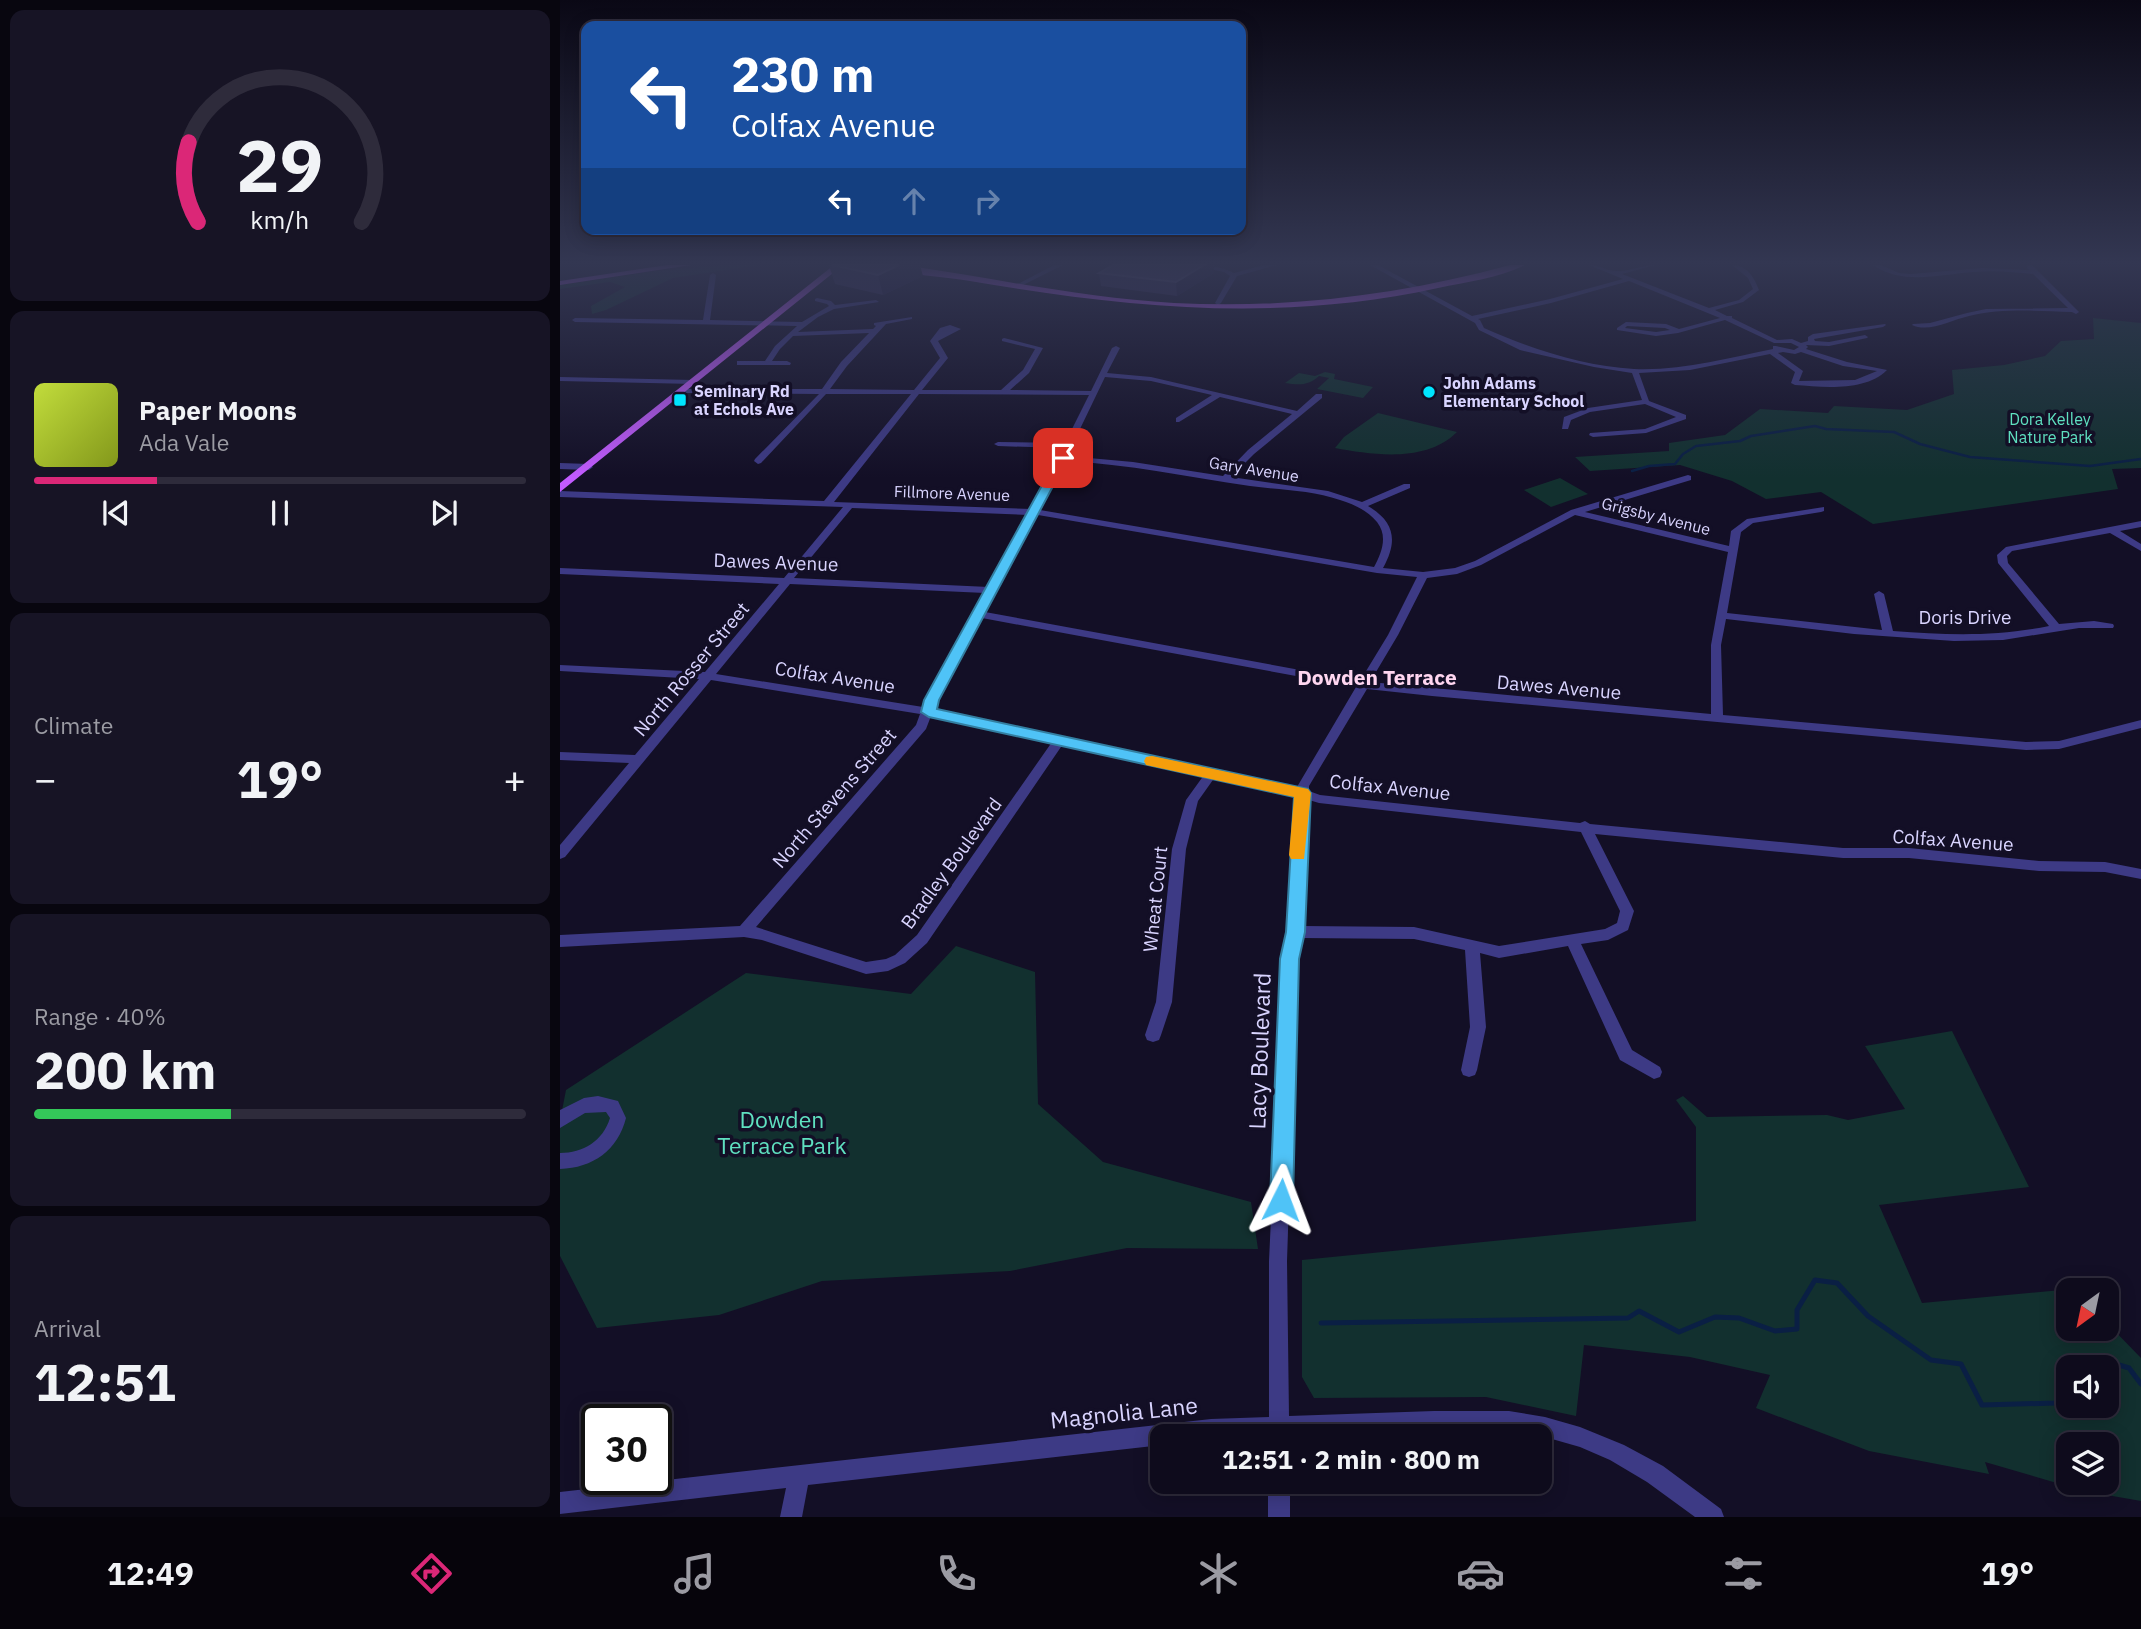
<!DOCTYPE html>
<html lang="en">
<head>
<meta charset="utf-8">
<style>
  body { margin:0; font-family:"IBM Plex Sans",sans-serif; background:#171425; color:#f1f3f6; height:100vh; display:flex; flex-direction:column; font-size:26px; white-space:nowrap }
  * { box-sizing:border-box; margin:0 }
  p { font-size:23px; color:#9b9ba3 }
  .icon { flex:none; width:38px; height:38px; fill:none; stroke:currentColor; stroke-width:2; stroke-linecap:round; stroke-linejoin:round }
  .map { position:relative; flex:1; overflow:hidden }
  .drawer { display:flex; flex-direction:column; gap:10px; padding:10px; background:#08060f; width:560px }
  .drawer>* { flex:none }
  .hud { position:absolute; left:21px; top:21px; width:665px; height:214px; border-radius:14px; box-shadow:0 4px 18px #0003,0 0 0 2px #2e2b3b; background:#1a4fa0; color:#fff; overflow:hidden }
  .needle { width:46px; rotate:213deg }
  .buttons { position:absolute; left:1496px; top:1278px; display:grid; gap:14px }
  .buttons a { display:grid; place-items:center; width:63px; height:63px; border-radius:14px; background:#0e0b1c; box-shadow:0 4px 18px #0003,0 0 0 2px #2e2b3b; font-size:35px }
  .speed { position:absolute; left:21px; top:1404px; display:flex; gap:14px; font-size:35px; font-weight:700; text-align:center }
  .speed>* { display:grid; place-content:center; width:91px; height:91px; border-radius:50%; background:#0e0b1c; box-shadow:0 4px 18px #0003,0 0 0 2px #2e2b3b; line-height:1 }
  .speed .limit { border:4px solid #111; border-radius:10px; background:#fff; color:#111 }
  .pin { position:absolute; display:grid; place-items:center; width:60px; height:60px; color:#fff; margin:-30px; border-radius:14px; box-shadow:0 4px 10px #0006 }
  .me { position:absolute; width:77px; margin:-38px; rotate:3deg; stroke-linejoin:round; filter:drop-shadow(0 0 5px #0008) }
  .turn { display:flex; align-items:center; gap:24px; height:147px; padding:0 35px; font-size:32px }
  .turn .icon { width:91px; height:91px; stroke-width:2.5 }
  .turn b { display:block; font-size:49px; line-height:60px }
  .lanes { display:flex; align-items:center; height:66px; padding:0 35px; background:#0003; justify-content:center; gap:35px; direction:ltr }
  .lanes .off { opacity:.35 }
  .big { font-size:52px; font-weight:700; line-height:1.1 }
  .drawer .widget { flex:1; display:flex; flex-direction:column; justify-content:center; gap:10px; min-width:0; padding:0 24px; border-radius:14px; background:#171425 }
  .drawer .dial { align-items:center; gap:0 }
  .dial svg { height:182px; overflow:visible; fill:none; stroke:#2e2b3b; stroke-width:7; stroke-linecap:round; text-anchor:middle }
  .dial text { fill:#f1f3f6; stroke:none }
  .song { display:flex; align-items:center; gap:21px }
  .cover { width:84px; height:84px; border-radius:10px; background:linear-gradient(135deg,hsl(70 70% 55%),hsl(70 70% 35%)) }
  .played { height:7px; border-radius:4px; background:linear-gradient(90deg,#db2777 25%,#2e2b3b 25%) }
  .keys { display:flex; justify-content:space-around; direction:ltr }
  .heat { display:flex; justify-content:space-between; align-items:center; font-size:38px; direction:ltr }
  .charge { height:10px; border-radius:5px; background:linear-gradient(90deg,#34c759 40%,#2e2b3b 0) }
  .trip { position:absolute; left:590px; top:1424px; width:402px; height:70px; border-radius:14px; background:#0e0b1c; box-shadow:0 4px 18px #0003,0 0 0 2px #2e2b3b; font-weight:700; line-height:70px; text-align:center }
  .dock { display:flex; height:112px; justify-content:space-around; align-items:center; background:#06040b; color:#9b9ba3 }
  .dock .icon { width:49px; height:49px }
  .dock .current { color:#db2777 }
  .dock b { font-size:32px; color:#f1f3f6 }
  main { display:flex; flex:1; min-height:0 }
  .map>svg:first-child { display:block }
  .green { fill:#12302f; fill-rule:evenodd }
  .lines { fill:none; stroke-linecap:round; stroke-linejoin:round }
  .stream-far1 { stroke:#0a1f44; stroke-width:2.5 }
  .stream { stroke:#0a1f44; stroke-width:5 }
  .minor { fill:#3d3a85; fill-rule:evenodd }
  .major { fill:#c25bff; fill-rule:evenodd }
  .wall { fill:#312854 }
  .shaded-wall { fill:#1d163a }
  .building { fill:#433a66; stroke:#5a527e; stroke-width:2 }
  .route { fill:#4fc3f7; stroke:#337fa1; stroke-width:2 }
  .slow { fill:#f59e0b }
  .poi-dot { fill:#00e5ff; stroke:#130f26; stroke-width:2.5 }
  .labels { text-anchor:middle; stroke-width:7; stroke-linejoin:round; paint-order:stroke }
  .far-poi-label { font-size:16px; font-weight:bold; fill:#d9d4ff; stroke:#130f26; text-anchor:start }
  .far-park-label { font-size:16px; fill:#5fe0c0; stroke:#130f26 }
  .far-street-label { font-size:16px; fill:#d9d4ff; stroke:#130f26 }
  .street-label { font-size:19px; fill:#d9d4ff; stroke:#130f26 }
  .neighbourhood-label { font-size:21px; font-weight:bold; fill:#ffd6f0; stroke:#130f26 }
  .near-street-label { font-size:23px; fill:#d9d4ff; stroke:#130f26 }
  .near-park-label { font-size:23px; fill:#5fe0c0; stroke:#130f26 }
</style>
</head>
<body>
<main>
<section class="drawer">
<div class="widget dial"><svg viewBox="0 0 100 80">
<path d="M14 69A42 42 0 1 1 86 69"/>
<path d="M14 69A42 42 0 0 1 10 34" stroke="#db2777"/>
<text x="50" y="56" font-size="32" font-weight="700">29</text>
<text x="50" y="72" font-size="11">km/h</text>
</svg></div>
<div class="widget">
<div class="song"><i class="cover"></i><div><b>Paper Moons</b><p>Ada Vale</p></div></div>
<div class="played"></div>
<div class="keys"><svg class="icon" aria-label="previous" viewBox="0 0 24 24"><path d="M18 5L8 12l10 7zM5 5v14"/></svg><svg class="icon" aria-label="pause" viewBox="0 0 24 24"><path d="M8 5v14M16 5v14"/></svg><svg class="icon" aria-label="next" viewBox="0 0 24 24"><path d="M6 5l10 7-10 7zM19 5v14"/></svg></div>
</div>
<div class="widget"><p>Climate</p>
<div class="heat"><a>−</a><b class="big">19°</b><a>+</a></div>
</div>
<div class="widget"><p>Range · 40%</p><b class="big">200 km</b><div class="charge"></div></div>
<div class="widget"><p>Arrival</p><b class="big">12:51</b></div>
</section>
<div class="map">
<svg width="1581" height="1517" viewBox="0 0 1581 1517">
  <rect width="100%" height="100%" fill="#130f26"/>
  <path class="green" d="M166 265H199L113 278 46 310 32 314 31 306 65 287 50 282 0 289V285L96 271Z
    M1533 318 1581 323V468L1552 469 1558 489 1313 524 1261 492 1206 499 1172 481 1120 465 1030 471 1015 457 1109 451V443L1165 435 1200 409 1268 413 1274 406 1347 410 1394 394 1392 370 1444 365 1485 356 1501 341 1534 339Z
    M765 372 775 374 774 379 813 387 803 398 757 389 769 378 759 376C748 386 739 385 725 383L739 373 755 376Z
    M818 413 897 432C866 463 813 455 775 448L784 437Z
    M1000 478 1028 494 991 507 964 490Z
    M396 946 475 972 478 1104 543 1162 691 1202 698 1249 567 1248 450 1271 262 1281 159 1315 37 1328 0 1256V1121L6 1090 186 973 351 994Z
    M1392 1031 1469 1187 1319 1205 1362 1303 1534 1287 1535 1290H1508V1328H1547V1323L1581 1358V1501L1524 1491 1425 1462 1429 1474 1309 1451 1196 1408 1210 1375 1130 1357 1024 1345 1016 1416 926 1397 754 1398 742 1377V1260L1136 1221V1127L1116 1100 1123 1096 1147 1117 1267 1115 1288 1120 1345 1109 1305 1046ZM1508 1367H1547V1405H1508ZM1508 1444H1547V1482H1508Z"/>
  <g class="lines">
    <path class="stream-far1" d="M1072 471 1089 466 1115 464 1123 454 1136 446 1180 441 1191 436 1255 426 1266 429 1334 432 1360 444 1410 457 1530 466 1581 459"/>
    <path class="stream" d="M761 1323 1068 1318 1079 1311 1119 1332 1155 1317 1179 1318 1215 1331 1237 1329V1310L1255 1280 1277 1283 1308 1316 1371 1360 1401 1364 1422 1405 1496 1403 1508 1396
      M1542 1367 1546 1361 1569 1368 1581 1384"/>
    <path class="minor" d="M494 265H503L457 288 452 287Z
      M631 265C646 265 661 266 674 273L704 265H716L677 276 661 303 658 305 655 303 670 276 664 272Z
      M810 265H818L912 316 990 299 1063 279 1029 265C1040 265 1049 272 1059 271 1071 271 1082 265 1095 265L1062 274 1149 308 1179 300 1193 289 1188 278 1172 265C1187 265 1194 277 1199 290L1183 302 1155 310 1167 316H1172V318L1217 340 1232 339 1241 343 1248 341V337L1253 334 1325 324 1326 325 1323 327 1254 339 1255 341 1269 342 1305 335 1308 337 1307 338 1269 346 1246 345 1248 347 1246 349 1287 362 1327 370C1305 392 1263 387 1235 385L1231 383 1235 372 1210 354 1130 370 1079 373 1089 401 1126 415V419L1086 433 1033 437 1029 435 1030 433 1085 429 1116 417 1085 404 1030 412 1011 420 1008 429H1002L1004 417 1028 408 1082 400 1072 373 1034 367 960 350 919 330 915 323ZM1069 281 1160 318 1119 329 1106 324 1066 322 1057 328V330L1096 336 1118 333 1165 320 1214 343H1231L1239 347 1234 350 1216 346H1213V349C1168 358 1121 371 1074 369 1023 366 971 349 924 328L920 320 918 319 991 303ZM1067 326 1105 328 1110 330 1096 332 1065 328ZM1223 352 1235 354 1241 352 1283 366 1317 371 1295 380 1239 381 1243 371 1218 353Z
      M1313 265H1321L1339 273 1351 274 1422 268 1469 270 1466 266 1472 265 1519 312 1516 314 1512 312C1479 311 1442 308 1409 316 1391 320 1369 333 1352 325L1353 324 1370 323 1407 313 1426 309 1508 308 1473 274C1454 272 1433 270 1414 272 1380 274 1344 286 1313 265Z
      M153 273 156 275 150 320 242 322 269 306 267 304 255 301V299L257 298 271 301 275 305 316 300 319 302 274 309 258 317 238 332 313 329 316 326 314 325V323L352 317V319L326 324 287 366 270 389 354 390 380 358 370 341 380 328 390 325 401 329 378 341 388 358 362 390H441L463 370 475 349 442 341V339L444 338 483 348 469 373 450 390 531 391 552 348 556 346 560 348 547 373 591 377 737 411 756 394H762V398L694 454 671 477 768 491 802 502 844 484H850V488L808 506C835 522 838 541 823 568L863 572 895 568 915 561 1011 510 1128 475 1131 476V480L1025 512 1169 546 1171 531 1187 519 1264 507V511L1261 512 1193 523 1181 532 1167 613 1322 630 1314 594 1319 591 1324 594 1333 631C1387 635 1435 637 1489 626L1438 563 1437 555 1446 547 1581 521V527L1560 531 1581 544V551L1550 533 1452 551 1447 556 1448 563 1499 624 1534 621 1553 624 1554 626 1553 628H1519L1443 640 1394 641 1294 634 1166 619 1161 645 1163 715 1466 742 1499 741 1581 720V728L1499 749 1466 750 872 696 807 689 749 786V791L760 795 1020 823 1025 821 1030 824 1283 848H1349L1479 861 1545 862 1581 869V879L1545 872 1479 871 1349 858H1283L1035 834 1074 911 1068 930 1048 940 1021 944 1072 1050 1100 1067 1102 1072 1100 1077 1094 1079 1060 1060 1008 946 939 958 920 953 926 1027 917 1070 915 1075 909 1077 903 1075 901 1070 910 1027 905 950 854 939 741 938 737 959 727 1261 729 1416 874 1411H949L985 1417 1020 1427 1064 1445 1103 1466 1161 1509 1164 1517H1135L1087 1482 1050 1460 1020 1447 985 1437 949 1431H874L729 1437H602V1445L248 1485 242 1517H220L226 1488 0 1514V1492L651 1419 709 1417V1261L723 959 728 932 736 796 655 777 638 801 626 849 612 1002 601 1035 599 1040 593 1042 587 1040 585 1035 596 1002 612 849 626 800 644 775 503 744 367 943 345 963 328 971 306 974 202 940 184 937 0 947V935L180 926 356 725 360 714 151 680 5 857 0 859V845L69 763 0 760V752L75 755 139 679 0 671V665L145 672 219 584 0 574V568L224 578 283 507 0 497V491L264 501 351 394H266L201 463 198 464 194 461 195 459 259 394 123 393H120V389H262L281 362 309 333 233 336 220 349 212 361H227L231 363 230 365H177V361H205L215 346 237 326 15 322 12 320 15 318 143 320 150 275ZM545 377 591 381 652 395 616 418V422H619L660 397 732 414 688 450 663 476 573 462 507 456ZM359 394 529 395 505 443 438 442 434 444 438 446 502 448 472 509 274 502ZM505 461C568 464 628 477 690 486 720 490 752 490 780 500 794 504 808 511 817 522 828 536 822 552 814 567L480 510ZM292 508 469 515 429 587 234 578ZM478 515 817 573 857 577 828 635 800 681 425 612ZM1015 515 1168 552 1151 645V714L810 682 838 635 867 578 897 574 921 565ZM230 584 425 593 363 707 156 674ZM422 618 796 687 737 787 374 709 377 700ZM371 716 492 742 357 935 335 955 326 959 306 962 196 927 366 729ZM749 800 759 803 1021 832 1060 911 1057 923 1045 929 939 946 854 927 742 926Z
      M0 377 134 380 138 382 134 384 0 381Z
      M0 463 29 464 33 467 29 470 0 469Z
      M38 1096 58 1101 66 1118C58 1150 33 1168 0 1169V1153C23 1153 43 1141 50 1118L46 1112 25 1113 0 1128V1110L24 1098Z
      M708 1482H730V1517H708Z"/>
    <path class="major" d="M107 265H131L0 285V281Z
      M274 265H283L0 492V483Z
      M316 265 350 266C438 279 525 298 614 303 728 309 840 295 950 265H965C939 278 906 282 878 288 717 323 570 308 410 281 387 277 335 274 316 265Z"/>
  </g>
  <path class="wall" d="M269 265 363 276 323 295 275 284Z
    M553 265H654V273L617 296 541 286 539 273Z"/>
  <path class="shaded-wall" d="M339 265H360L363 276 323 295 318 275Z
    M644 265H654V273L617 296 616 282Z"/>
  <path class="building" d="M272 265H339L318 275Z
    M553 265H644L616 282 539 273Z"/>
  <linearGradient id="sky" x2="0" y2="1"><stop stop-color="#0a0815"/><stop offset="0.55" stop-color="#333752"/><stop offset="1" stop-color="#333752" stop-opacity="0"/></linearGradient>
  <rect width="1581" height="478" fill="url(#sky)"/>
  <path class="route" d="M503 455 508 458 379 700 377 709 748 789 751 793 745 932 739 959 733 1200 729 1208 721 1211 713 1208 710 1200 720 959 726 932 734 797 369 717 361 712 364 700 497 458Z"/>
  <path class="slow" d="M592 756 748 789 751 793 744 859H731L729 855 734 797 586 765 584 761 586 757Z"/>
  <g class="poi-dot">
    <circle cx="869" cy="392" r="7"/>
    <rect x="113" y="393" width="14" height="14" rx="3.5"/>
  </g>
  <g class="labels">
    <g class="far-poi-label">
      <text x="883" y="389">John Adams<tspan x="883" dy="18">Elementary School</tspan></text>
      <text x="134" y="397">Seminary Rd<tspan x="134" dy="18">at Echols Ave</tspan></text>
    </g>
    <g class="far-park-label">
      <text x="1490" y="425">Dora Kelley<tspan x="1490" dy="18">Nature Park</tspan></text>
    </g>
    <g class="far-street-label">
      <text transform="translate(694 469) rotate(9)" y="6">Gary Avenue</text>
      <text transform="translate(392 493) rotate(2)" y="6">Fillmore Avenue</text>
      <text transform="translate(1096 516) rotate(14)" y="6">Grigsby Avenue</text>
    </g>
    <g class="street-label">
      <text transform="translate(216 562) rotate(2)" y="7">Dawes Avenue</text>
      <text x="1405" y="624">Doris Drive</text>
      <text transform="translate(131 669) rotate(-50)" y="7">North Rosser Street</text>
      <text transform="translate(275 677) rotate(9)" y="7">Colfax Avenue</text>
      <text transform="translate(999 687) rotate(5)" y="7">Dawes Avenue</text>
      <text transform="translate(830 787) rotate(6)" y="7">Colfax Avenue</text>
      <text transform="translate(274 798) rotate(-49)" y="7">North Stevens Street</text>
      <text transform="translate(1393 840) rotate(4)" y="7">Colfax Avenue</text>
      <text transform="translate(391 863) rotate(-54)" y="7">Bradley Boulevard</text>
      <text transform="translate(595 899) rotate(-84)" y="7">Wheat Court</text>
    </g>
    <g class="neighbourhood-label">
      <text x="817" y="685">Dowden Terrace</text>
    </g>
    <g class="near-street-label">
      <text transform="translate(700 1051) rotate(-88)" y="8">Lacy Boulevard</text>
      <text transform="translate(564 1413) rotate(-6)" y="8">Magnolia Lane</text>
    </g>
    <g class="near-park-label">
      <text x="222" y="1128">Dowden<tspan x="222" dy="26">Terrace Park</tspan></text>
    </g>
  </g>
</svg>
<div class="buttons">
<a><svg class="needle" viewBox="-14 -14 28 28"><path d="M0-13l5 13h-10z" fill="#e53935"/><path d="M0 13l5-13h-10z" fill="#9b9ba3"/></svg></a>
<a><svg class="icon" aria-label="sound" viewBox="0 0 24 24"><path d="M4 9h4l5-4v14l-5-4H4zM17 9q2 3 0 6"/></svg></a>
<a><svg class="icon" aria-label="layers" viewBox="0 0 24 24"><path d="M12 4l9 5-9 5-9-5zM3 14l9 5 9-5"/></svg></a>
</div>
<div class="speed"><div class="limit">30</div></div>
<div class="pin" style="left:503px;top:458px;background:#d93025"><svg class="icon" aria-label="arrive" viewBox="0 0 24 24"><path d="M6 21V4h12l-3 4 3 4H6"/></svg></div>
<svg class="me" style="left:721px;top:1200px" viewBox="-20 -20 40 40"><path d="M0-17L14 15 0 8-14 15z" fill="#4fc3f7" stroke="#fff" stroke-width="4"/></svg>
<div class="trip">12:51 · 2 min · 800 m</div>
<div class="hud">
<div class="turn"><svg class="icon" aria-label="left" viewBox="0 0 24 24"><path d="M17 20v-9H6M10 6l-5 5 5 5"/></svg><div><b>230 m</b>Colfax Avenue</div></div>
<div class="lanes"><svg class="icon" aria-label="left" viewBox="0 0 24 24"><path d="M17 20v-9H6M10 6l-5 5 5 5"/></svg><svg class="icon off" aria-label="ahead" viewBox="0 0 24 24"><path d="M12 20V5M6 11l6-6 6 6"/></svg><svg class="icon off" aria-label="right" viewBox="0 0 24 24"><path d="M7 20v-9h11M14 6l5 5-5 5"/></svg></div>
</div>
</div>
</main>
<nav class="dock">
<b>12:49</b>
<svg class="icon current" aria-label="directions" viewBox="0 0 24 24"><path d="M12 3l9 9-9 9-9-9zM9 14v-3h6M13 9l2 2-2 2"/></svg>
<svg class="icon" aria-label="music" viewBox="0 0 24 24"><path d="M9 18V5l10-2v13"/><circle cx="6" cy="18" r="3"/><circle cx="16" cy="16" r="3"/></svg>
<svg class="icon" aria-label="phone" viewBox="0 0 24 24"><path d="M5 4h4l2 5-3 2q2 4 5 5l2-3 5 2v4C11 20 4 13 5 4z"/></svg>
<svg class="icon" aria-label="climate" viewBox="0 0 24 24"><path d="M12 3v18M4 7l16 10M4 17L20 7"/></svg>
<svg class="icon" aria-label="car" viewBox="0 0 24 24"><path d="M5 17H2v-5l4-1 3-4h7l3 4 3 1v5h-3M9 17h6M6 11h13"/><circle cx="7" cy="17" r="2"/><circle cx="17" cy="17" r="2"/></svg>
<svg class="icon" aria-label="filters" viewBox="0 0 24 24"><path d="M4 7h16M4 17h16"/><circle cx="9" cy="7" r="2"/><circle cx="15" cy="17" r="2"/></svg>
<b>19°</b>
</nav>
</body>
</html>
